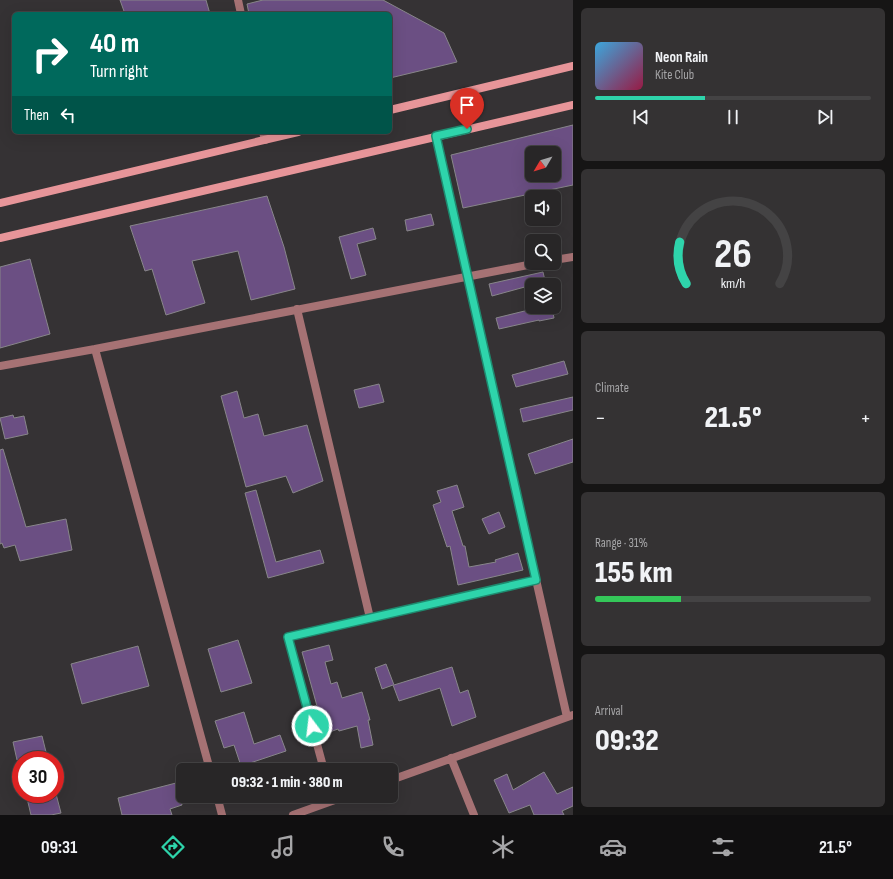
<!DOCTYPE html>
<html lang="en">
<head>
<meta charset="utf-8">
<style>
  body { margin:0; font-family:"Sofia Sans Condensed",sans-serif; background:#343233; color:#f1f3f6; height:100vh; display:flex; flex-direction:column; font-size:15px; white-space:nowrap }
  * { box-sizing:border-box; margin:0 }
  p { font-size:13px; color:#a5a5a7 }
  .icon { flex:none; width:22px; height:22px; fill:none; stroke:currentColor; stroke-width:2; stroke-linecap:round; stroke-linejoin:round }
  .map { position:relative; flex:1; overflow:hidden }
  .side { display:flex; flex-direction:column; gap:8px; padding:8px; background:#161515; width:320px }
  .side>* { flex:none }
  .top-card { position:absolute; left:12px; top:12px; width:380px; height:122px; border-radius:6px; box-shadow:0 4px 16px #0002,0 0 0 1px #444344; background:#00695c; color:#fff; overflow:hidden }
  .needle { width:26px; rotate:232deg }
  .buttons { position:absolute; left:525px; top:146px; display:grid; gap:8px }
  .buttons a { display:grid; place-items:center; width:36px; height:36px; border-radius:6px; background:#282627; box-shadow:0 4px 16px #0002,0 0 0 1px #444344; font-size:20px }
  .speed { position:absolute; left:12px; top:751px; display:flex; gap:8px; font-size:20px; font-weight:700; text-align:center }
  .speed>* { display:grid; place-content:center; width:52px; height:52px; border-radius:50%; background:#282627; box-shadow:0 4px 16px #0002,0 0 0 1px #444344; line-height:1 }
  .speed .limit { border:6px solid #d22; background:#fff; color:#111 }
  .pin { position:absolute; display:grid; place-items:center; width:34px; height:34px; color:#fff; margin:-41px -17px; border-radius:50% 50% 50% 0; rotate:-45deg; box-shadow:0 0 4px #0007 }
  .pin .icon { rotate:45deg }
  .me { position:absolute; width:44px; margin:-22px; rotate:345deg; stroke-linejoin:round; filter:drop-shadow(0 0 3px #0008) }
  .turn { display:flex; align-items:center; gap:14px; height:84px; padding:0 12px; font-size:18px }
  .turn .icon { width:52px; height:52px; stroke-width:2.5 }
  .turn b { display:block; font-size:28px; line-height:34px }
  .then { display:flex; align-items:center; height:38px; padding:0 12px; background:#0003; gap:8px; font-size:15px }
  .big { font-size:30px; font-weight:800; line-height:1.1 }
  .side .tile { flex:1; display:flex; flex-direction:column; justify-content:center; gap:6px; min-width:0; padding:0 14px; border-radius:6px; background:#343233 }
  .side .dial { align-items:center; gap:0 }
  .dial svg { height:104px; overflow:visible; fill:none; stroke:#444344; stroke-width:7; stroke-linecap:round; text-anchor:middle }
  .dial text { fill:#f1f3f6; stroke:none }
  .song { display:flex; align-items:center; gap:12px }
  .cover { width:48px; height:48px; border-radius:6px; background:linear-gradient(135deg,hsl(200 70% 55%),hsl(340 70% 35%)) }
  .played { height:4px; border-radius:2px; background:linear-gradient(90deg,#2ed4ab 40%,#444344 40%) }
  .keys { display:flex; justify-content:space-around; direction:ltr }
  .heat { display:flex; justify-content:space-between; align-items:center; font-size:22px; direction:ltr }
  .charge { height:6px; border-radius:3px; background:linear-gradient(90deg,#34c759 31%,#444344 0) }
  .trip { position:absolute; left:176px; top:763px; width:222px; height:40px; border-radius:6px; background:#282627; box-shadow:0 4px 16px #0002,0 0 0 1px #444344; font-weight:800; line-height:40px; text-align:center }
  .tab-bar { display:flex; height:64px; justify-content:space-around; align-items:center; background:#100f10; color:#a5a5a7 }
  .tab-bar .icon { width:28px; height:28px }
  .tab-bar .selected { color:#2ed4ab }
  .tab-bar b { font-size:18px; color:#f1f3f6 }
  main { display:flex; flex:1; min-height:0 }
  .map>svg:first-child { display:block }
  .building { fill:#6b4f83; stroke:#88868a; fill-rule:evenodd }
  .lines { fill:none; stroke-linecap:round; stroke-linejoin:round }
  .street { stroke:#a67274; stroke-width:8 }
  .secondary { stroke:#e79599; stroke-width:8 }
  .route-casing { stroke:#1e8a6f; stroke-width:10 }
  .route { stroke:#2ed4ab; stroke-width:7 }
</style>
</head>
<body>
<main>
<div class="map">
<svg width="573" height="815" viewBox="0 0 573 815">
  <rect width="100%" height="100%" fill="#353234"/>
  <path class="building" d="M120 0H206L210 14H125Z
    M263 0H383L444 33 457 62 390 78V14H249L247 4Z
    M573 125V185L463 208 451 155ZM532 153H554V175H532Z
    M267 196 284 247 295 289 251 300 238 251 192 261 205 303 166 315 152 269 145 271 130 226Z
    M431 214 434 225 407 231 405 220Z
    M373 228 376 239 357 244 366 275 351 279 339 237Z
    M30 259 50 334 0 348V267Z
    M543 272 546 285H532L492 296 489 284Z
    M541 307H552L554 318 539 321V320L499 329 496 318Z
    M564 361 568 374 516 387 512 375Z
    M379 384 384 402 359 408 354 390Z
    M237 391 244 418 258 414 264 436 307 425 323 481 293 493 286 476 246 487 221 396Z
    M573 397V410L523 422 520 409Z
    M13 415 14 418 24 416 28 434 5 439 0 418Z
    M573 439V462L535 474 528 454Z
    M3 449 26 527 66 519 72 550 20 561 15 545 4 548 2 543 0 544V450Z
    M457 485 464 507 452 511 463 546H465L469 567 496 562 495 560 518 553 523 570 458 585 450 546 447 547 433 505 441 502 437 491Z
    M256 490 276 562 320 550 324 563 268 578 245 493Z
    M499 512 505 527 489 534 482 519Z
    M238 640 252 683 221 692 208 649Z
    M329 645 333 660 325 662 331 684 337 682 342 698 362 692 370 720H368L373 745 361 748 357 726 339 731 338 729 324 734 315 706H317L302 652Z
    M138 646 149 686 82 704 71 664Z
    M386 664 394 685 452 667 460 693 468 690 476 717 452 726 440 688 399 701 393 685 382 689 375 668Z
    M244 712 254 744 280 735 286 751 241 766 234 745 224 748 215 721Z
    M42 736 48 760H17L13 742Z
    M544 772 557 794 573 787V806L562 811 564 815H534L530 805 509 813 494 780 507 774 513 790Z
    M176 783 182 805 170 809 172 815H122L118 798Z
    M26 794H56L61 813 51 815H31Z"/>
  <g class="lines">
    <path class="street" d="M238 0 241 14
      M263 132 265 140
      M436 136 567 717
      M554 260 573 257
      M297 309 370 618
      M0 366 95 349
      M451 758 474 815
      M210 770 95 349 538 263
      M324 770 288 637 536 580
      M391 780 573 715
      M217 796 222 815
      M293 815 346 796"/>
    <path class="secondary" d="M390 110 573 66
      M0 203 298 132
      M0 238 573 105"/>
  </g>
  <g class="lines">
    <g class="route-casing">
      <path id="route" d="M312 726 288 637 536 580 436 136 467 129"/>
    </g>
    <use href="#route" class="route"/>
  </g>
</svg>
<div class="buttons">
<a><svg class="needle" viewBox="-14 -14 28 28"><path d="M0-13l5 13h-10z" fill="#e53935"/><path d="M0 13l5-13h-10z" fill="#a5a5a7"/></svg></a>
<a><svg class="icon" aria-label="sound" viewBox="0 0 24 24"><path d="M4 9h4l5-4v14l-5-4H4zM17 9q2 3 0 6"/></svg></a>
<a><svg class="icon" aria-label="search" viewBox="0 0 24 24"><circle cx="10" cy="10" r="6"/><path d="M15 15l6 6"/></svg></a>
<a><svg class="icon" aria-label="layers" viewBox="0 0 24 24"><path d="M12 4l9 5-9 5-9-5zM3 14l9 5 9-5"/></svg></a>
</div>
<div class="speed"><div class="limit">30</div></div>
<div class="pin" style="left:467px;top:129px;background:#d93025"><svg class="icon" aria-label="arrive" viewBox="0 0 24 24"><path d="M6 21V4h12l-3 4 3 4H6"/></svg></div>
<svg class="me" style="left:312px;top:726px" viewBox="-20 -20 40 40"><circle r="17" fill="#2ed4ab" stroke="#fff" stroke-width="3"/><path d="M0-11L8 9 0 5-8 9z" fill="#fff"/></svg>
<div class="trip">09:32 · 1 min · 380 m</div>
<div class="top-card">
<div class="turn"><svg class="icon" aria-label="right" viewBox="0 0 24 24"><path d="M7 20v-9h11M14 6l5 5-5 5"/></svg><div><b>40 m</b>Turn right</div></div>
<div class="then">Then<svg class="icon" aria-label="left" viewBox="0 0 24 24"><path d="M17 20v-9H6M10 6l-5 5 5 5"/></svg></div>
</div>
</div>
<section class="side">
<div class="tile">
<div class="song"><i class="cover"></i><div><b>Neon Rain</b><p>Kite Club</p></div></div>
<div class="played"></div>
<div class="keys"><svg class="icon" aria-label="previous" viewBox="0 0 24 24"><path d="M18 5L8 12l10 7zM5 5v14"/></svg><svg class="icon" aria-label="pause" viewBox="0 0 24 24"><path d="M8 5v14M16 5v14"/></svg><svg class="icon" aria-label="next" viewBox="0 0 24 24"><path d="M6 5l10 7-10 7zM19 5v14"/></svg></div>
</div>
<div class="tile dial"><svg viewBox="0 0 100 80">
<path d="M14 69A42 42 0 1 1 86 69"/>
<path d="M14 69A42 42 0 0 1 9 37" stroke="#2ed4ab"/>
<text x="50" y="56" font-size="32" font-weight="700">26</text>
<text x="50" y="72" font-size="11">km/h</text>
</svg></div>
<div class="tile"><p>Climate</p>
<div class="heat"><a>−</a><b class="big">21.5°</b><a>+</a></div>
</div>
<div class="tile"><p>Range · 31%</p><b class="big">155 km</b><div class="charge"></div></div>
<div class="tile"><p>Arrival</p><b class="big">09:32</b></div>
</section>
</main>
<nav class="tab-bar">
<b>09:31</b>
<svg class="icon selected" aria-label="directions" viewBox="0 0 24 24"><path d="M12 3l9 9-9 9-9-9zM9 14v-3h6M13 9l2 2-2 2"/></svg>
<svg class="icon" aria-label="music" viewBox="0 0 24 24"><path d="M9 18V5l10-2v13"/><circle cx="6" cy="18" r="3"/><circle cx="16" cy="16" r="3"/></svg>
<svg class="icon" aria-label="phone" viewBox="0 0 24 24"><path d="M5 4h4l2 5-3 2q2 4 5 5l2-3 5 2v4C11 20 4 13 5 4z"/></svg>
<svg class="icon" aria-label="climate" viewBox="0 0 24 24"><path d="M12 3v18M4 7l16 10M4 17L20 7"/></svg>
<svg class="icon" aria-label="car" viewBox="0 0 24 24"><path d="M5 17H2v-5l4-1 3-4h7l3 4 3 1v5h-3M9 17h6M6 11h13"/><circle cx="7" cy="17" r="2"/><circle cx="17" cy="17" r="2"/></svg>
<svg class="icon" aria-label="filters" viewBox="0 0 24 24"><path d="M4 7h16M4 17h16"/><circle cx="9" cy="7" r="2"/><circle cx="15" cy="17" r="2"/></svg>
<b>21.5°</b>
</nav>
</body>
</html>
